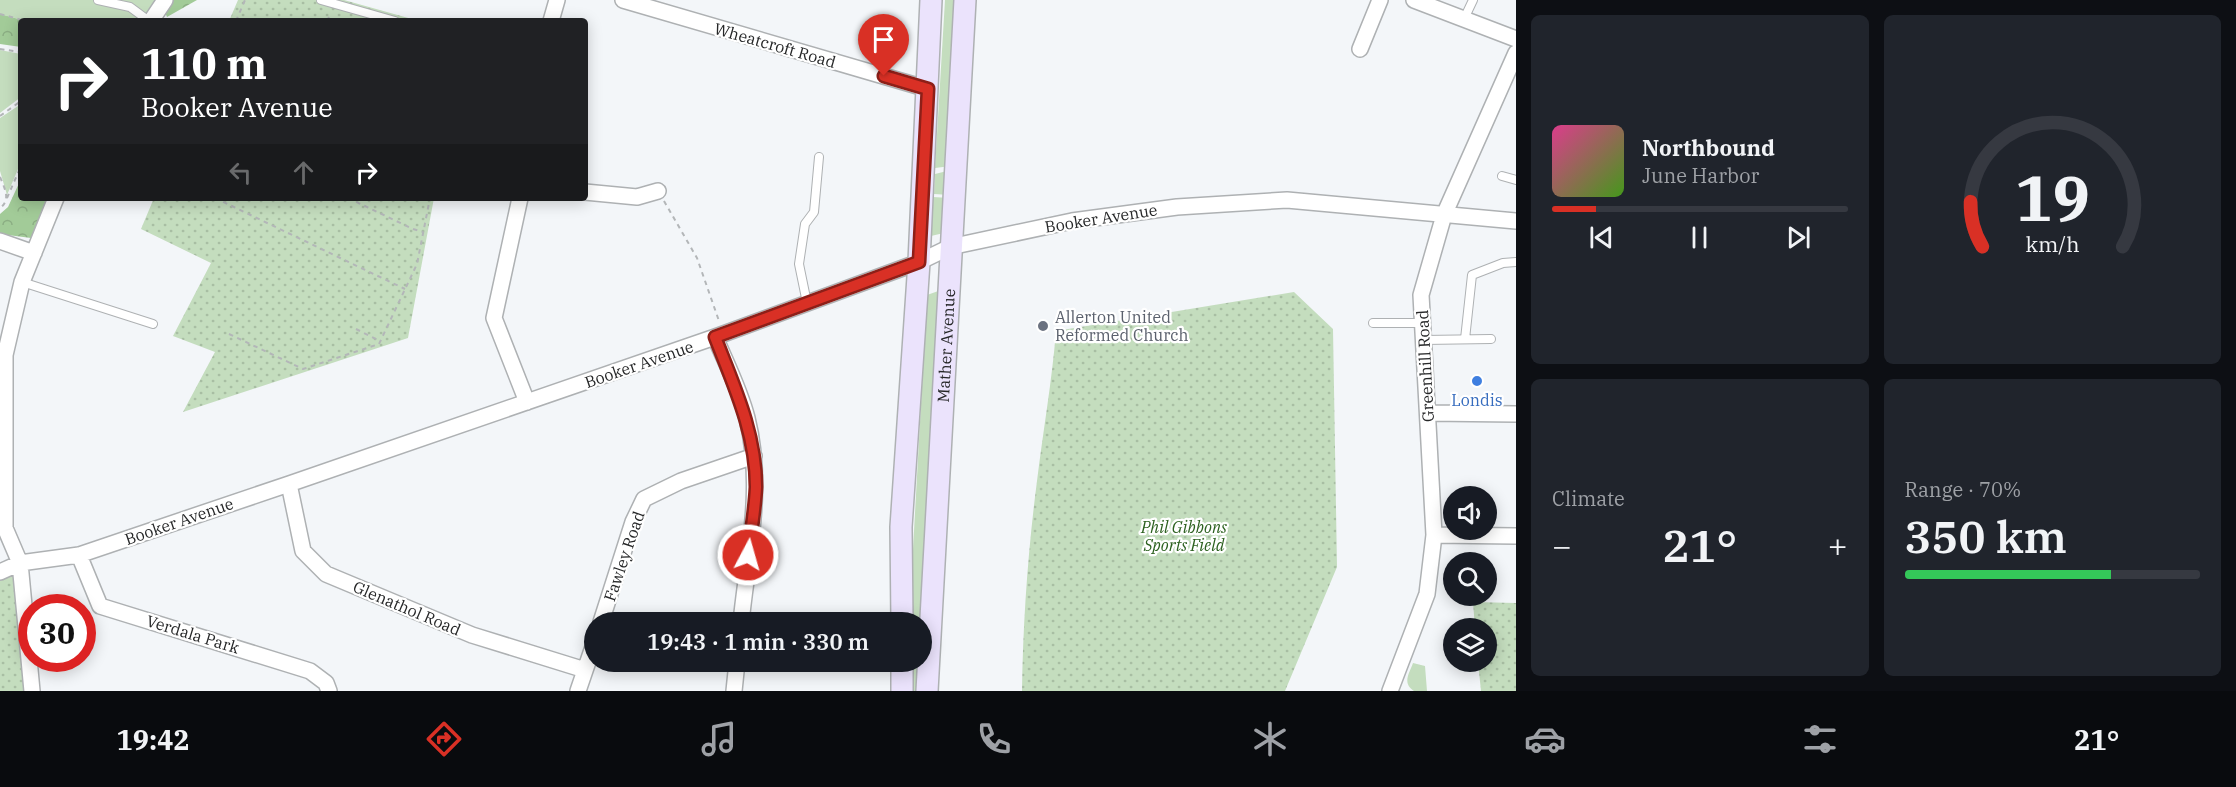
<!DOCTYPE html>
<html lang="en">
<head>
<meta charset="utf-8">
<style>
  body { margin:0; font-family:"IBM Plex Serif",serif; background:#20242c; color:#f1f3f6; height:100vh; display:flex; flex-direction:column; font-size:22px; white-space:nowrap }
  * { box-sizing:border-box; margin:0 }
  p { font-size:20px; color:#9ea1a6 }
  .icon { flex:none; width:33px; height:33px; fill:none; stroke:currentColor; stroke-width:2; stroke-linecap:round; stroke-linejoin:round }
  .map { position:relative; flex:1; overflow:hidden }
  .drawer { display:flex; flex-direction:column; gap:15px; padding:15px; background:#0d0f14; width:720px }
  .drawer>* { flex:none }
  .banner { position:absolute; left:18px; top:18px; width:570px; height:183px; border-radius:6px; box-shadow:0 3px 15px #0003; background:#202124; color:#fff; overflow:hidden }
  .fabs { position:absolute; left:1443px; top:486px; display:grid; gap:12px }
  .fabs a { display:grid; place-items:center; width:54px; height:54px; border-radius:50%; background:#171b24; box-shadow:0 3px 15px #0003; font-size:30px }
  .speed { position:absolute; left:18px; top:594px; display:flex; gap:12px; font-size:30px; font-weight:700; text-align:center }
  .speed>* { display:grid; place-content:center; width:78px; height:78px; border-radius:50%; background:#171b24; box-shadow:0 3px 15px #0003; line-height:1 }
  .speed .limit { border:9px solid #d22; background:#fff; color:#111 }
  .pin { position:absolute; display:grid; place-items:center; width:51px; height:51px; color:#fff; margin:-62px -26px; border-radius:50% 50% 50% 0; rotate:-45deg; box-shadow:0 0 6px #0007 }
  .pin .icon { rotate:45deg }
  .me { position:absolute; width:66px; margin:-33px; rotate:6deg; stroke-linejoin:round; filter:drop-shadow(0 0 4px #0008) }
  .turn { display:flex; align-items:center; gap:21px; height:126px; padding:0 24px; font-size:27px }
  .turn .icon { width:78px; height:78px; stroke-width:2.5 }
  .turn b { display:block; font-size:42px; line-height:51px }
  .lanes { display:flex; align-items:center; height:57px; padding:0 24px; background:#0003; justify-content:center; gap:30px; direction:ltr }
  .lanes .off { opacity:.35 }
  .big { font-size:45px; font-weight:600; line-height:1.1 }
  .drawer .tile { flex:1; display:flex; flex-direction:column; justify-content:center; gap:9px; min-width:0; padding:0 21px; border-radius:9px; background:#20242c }
  .drawer .dial { align-items:center; gap:0 }
  .dial svg { height:156px; overflow:visible; fill:none; stroke:#363941; stroke-width:7; stroke-linecap:round; text-anchor:middle }
  .dial text { fill:#f1f3f6; stroke:none }
  .song { display:flex; align-items:center; gap:18px }
  .cover { width:72px; height:72px; border-radius:9px; background:linear-gradient(135deg,hsl(330 70% 55%),hsl(100 70% 35%)) }
  .played { height:6px; border-radius:3px; background:linear-gradient(90deg,#d93025 15%,#363941 15%) }
  .keys { display:flex; justify-content:space-around; direction:ltr }
  .heat { display:flex; justify-content:space-between; align-items:center; font-size:33px; direction:ltr }
  .charge { height:9px; border-radius:4px; background:linear-gradient(90deg,#34c759 70%,#363941 0) }
  .drawer .tiles { flex:1; display:grid; gap:15px; grid-template-columns:repeat(2,1fr) }
  .trip { position:absolute; left:584px; top:612px; width:348px; height:60px; border-radius:30px; background:#171b24; box-shadow:0 3px 15px #0003; font-weight:600; line-height:60px; text-align:center }
  .tabs { display:flex; height:96px; justify-content:space-around; align-items:center; background:#090b0e; color:#9ea1a6 }
  .tabs .icon { width:42px; height:42px }
  .tabs .on { color:#d93025 }
  .tabs b { font-size:27px; color:#f1f3f6 }
  main { display:flex; flex:1; min-height:0 }
  .map>svg:first-child { display:block }
  .grass { fill:#c4ddbe }
  .forest { fill:url(#forest-crowns) }
  .park { fill:url(#park-dots) }
  .lines { fill:none; stroke-linecap:round; stroke-linejoin:round }
  .service-casing { stroke:#aeb1b3; stroke-width:10 }
  .minor-casing { stroke:#aeb1b3; stroke-width:18 }
  .secondary-casing { stroke:#aeb1b3; stroke-width:24 }
  .path { stroke:#b3b6b8; stroke-width:2; stroke-dasharray:4.5 4.5; stroke-linecap:butt }
  .service { stroke:#fff; stroke-width:8 }
  .minor { stroke:#fff; stroke-width:15 }
  .secondary { stroke:#ebe3fc; stroke-width:21 }
  .route-casing { stroke:#8d1f18; stroke-width:15 }
  .route { stroke:#d93025; stroke-width:10 }
  .worship-dot { fill:#6b7280; stroke:#fff; stroke-width:2 }
  .shop-dot { fill:#3f7fe0; stroke:#fff; stroke-width:2 }
  .labels { text-anchor:middle; stroke-width:4.5; stroke-linejoin:round; paint-order:stroke }
  .street-label { font-size:16px; fill:#262728; stroke:#fff }
  .worship-label { font-size:16px; fill:#5b616d; stroke:#fff; text-anchor:start }
  .shop-label { font-size:16px; fill:#366cbe; stroke:#fff }
  .park-label { font-size:16px; font-style:italic; fill:#2b601e; stroke:#fff }
</style>
</head>
<body>
<main>
<div class="map">
<svg width="1516" height="691" viewBox="0 0 1516 691">
  <defs>
    <pattern id="forest-crowns" width="20" height="18" patternUnits="userSpaceOnUse" patternTransform="scale(1.5)"><rect width="20" height="18" fill="#a2cb98"/><path d="M2 6a3 3 0 1 1 6 0M12 15a3 3 0 1 1 6 0" fill="none" stroke="#8bae83"/></pattern>
    <pattern id="park-dots" width="8" height="8" patternUnits="userSpaceOnUse" patternTransform="scale(1.5)"><rect width="8" height="8" fill="#c4ddbe"/><path d="M2 2h.1M6 6h.1" fill="none" stroke="#a8bea3" stroke-width="1.8" stroke-linecap="round"/></pattern>
  </defs>
  <rect width="100%" height="100%" fill="#f3f6f9"/>
  <path class="grass" d="M0 0H165L151 21H26L0 14Z
    M945 0H961L951 166 935 168Z
    M0 50 21 54V97L0 113Z
    M21 104V162L7 195 0 171V118Z
    M951 170 950 195 934 194 935 174Z
    M933 197 950 198 948 232 931 236Z
    M944 289 925 691H908V662H921V622H909L927 295Z
    M1413 663 1425 666 1427 691H1414C1402 683 1409 674 1413 663Z"/>
  <path class="forest" d="M160 0H197L167 17Z
    M0 14 26 21H21V47L0 44Z
    M21 179V198H50L31 238 0 234V214L8 207Z"/>
  <path class="park" d="M238 0H344L419 21H229Z
    M154 198H434L408 338 183 412 215 352 173 336 211 263 141 229Z
    M1294 292 1333 329 1337 567 1285 691H1022C1023 621 1028 550 1037 481 1043 431 1052 381 1056 331Z
    M13 573 16 580 29 691H0V581Z
    M1473 602 1516 603V691H1481L1478 662H1486V628H1475Z"/>
  <g class="lines">
    <g class="service-casing">
      <path id="service" d="M98 0 130 7 149 21
        M321 0 395 21
        M1464 19 1473 0
        M1502 176 1516 180
        M22 282 153 324
        M807 303 799 264 805 224 814 212 819 157
        M1373 323H1423
        M1465 339 1472 275 1503 263 1516 262
        M1424 340 1491 339"/>
    </g>
    <g class="minor-casing">
      <path id="minor" d="M623 0 928 89
        M1414 0 1516 39
        M151 21 165 0
        M551 21 557 0
        M1360 49 1380 0
        M585 192 637 197 658 191
        M520 198 494 318 527 402
        M0 241 34 253
        M715 337C726 363 740 390 747 418 764 485 748 555 741 622
        M1428 413 1516 414
        M289 484 303 551 326 574 472 635 585 670
        M1434 535 1516 536
        M79 555 100 606 310 671 326 683 329 691
        M0 572 20 563 79 555 289 484 715 337 919 262 950 247 1072 221 1177 207 1287 200 1516 221
        M601 622 633 522 644 499 681 481 754 456
        M32 691 20 563 5 528V355L22 282 56 198
        M578 691 594 644
        M734 691 737 662
        M1390 691 1427 594 1434 535 1421 295 1444 215 1516 53"/>
    </g>
    <g class="secondary-casing">
      <g id="secondary">
        <path d="M902 622 901 527 919 262 931 0"/>
        <path d="M902 662V691"/>
        <path id="s1" d="M927 691 965 0"/>
      </g>
    </g>
    <path class="path" d="M0 14 26 21
      M236 21 245 0
      M327 21 331 13
      M0 49 21 52
      M0 116 21 101
      M0 177C5 189 11 200 0 208
      M7 198 21 166
      M215 198 405 289
      M348 198 413 229 423 232
      M664 201 697 258 719 321
      M356 329 380 341
      M229 334 303 369 379 344 417 264 430 198"/>
    <use href="#service" class="service"/>
    <use href="#minor" class="minor"/>
    <use href="#secondary" class="secondary"/>
  </g>
  <g class="lines">
    <g class="route-casing">
      <path id="route" d="M748 555C751 533 755 509 756 487 756 433 734 386 715 337L919 262 928 89 884 76"/>
    </g>
    <use href="#route" class="route"/>
  </g>
  <circle class="worship-dot" cx="1043" cy="326" r="6"/>
  <circle class="shop-dot" cx="1477" cy="381" r="6"/>
  <g class="labels">
    <g class="street-label">
      <text transform="translate(775 45) rotate(16)" y="6">Wheatcroft Road</text>
      <text transform="translate(1101 218) rotate(-9)" y="6">Booker Avenue</text>
      <text dy="6" stroke="none"><textPath href="#s1" startOffset="346">Mather Avenue</textPath></text>
      <text transform="translate(639 364) rotate(-19)" y="6">Booker Avenue</text>
      <text transform="translate(1425 366) rotate(-93)" y="6">Greenhill Road</text>
      <text transform="translate(179 521) rotate(-19)" y="6">Booker Avenue</text>
      <text transform="translate(624 556) rotate(-71)" y="6">Fawley Road</text>
      <text transform="translate(407 608) rotate(23)" y="6">Glenathol Road</text>
      <text transform="translate(193 634) rotate(17)" y="6">Verdala Park</text>
    </g>
    <g class="worship-label">
      <text x="1055" y="323">Allerton United<tspan x="1055" dy="18">Reformed Church</tspan></text>
    </g>
    <g class="shop-label">
      <text x="1477" y="406">Londis</text>
    </g>
    <g class="park-label">
      <text x="1184" y="533">Phil Gibbons<tspan x="1184" dy="18">Sports Field</tspan></text>
    </g>
  </g>
</svg>
<div class="fabs">
<a><svg class="icon" aria-label="sound" viewBox="0 0 24 24"><path d="M4 9h4l5-4v14l-5-4H4zM17 9q2 3 0 6"/></svg></a>
<a><svg class="icon" aria-label="search" viewBox="0 0 24 24"><circle cx="10" cy="10" r="6"/><path d="M15 15l6 6"/></svg></a>
<a><svg class="icon" aria-label="layers" viewBox="0 0 24 24"><path d="M12 4l9 5-9 5-9-5zM3 14l9 5 9-5"/></svg></a>
</div>
<div class="speed"><div class="limit">30</div></div>
<div class="pin" style="left:884px;top:76px;background:#d93025"><svg class="icon" aria-label="arrive" viewBox="0 0 24 24"><path d="M6 21V4h12l-3 4 3 4H6"/></svg></div>
<svg class="me" style="left:748px;top:555px" viewBox="-20 -20 40 40"><circle r="17" fill="#d93025" stroke="#fff" stroke-width="3"/><path d="M0-11L8 9 0 5-8 9z" fill="#fff"/></svg>
<div class="trip">19:43 · 1 min · 330 m</div>
<div class="banner">
<div class="turn"><svg class="icon" aria-label="right" viewBox="0 0 24 24"><path d="M7 20v-9h11M14 6l5 5-5 5"/></svg><div><b>110 m</b>Booker Avenue</div></div>
<div class="lanes"><svg class="icon off" aria-label="left" viewBox="0 0 24 24"><path d="M17 20v-9H6M10 6l-5 5 5 5"/></svg><svg class="icon off" aria-label="ahead" viewBox="0 0 24 24"><path d="M12 20V5M6 11l6-6 6 6"/></svg><svg class="icon" aria-label="right" viewBox="0 0 24 24"><path d="M7 20v-9h11M14 6l5 5-5 5"/></svg></div>
</div>
</div>
<section class="drawer">
<div class="tiles">
<div class="tile">
<div class="song"><i class="cover"></i><div><b>Northbound</b><p>June Harbor</p></div></div>
<div class="played"></div>
<div class="keys"><svg class="icon" aria-label="previous" viewBox="0 0 24 24"><path d="M18 5L8 12l10 7zM5 5v14"/></svg><svg class="icon" aria-label="pause" viewBox="0 0 24 24"><path d="M8 5v14M16 5v14"/></svg><svg class="icon" aria-label="next" viewBox="0 0 24 24"><path d="M6 5l10 7-10 7zM19 5v14"/></svg></div>
</div>
<div class="tile dial"><svg viewBox="0 0 100 80">
<path d="M14 69A42 42 0 1 1 86 69"/>
<path d="M14 69A42 42 0 0 1 8 46" stroke="#d93025"/>
<text x="50" y="56" font-size="32" font-weight="700">19</text>
<text x="50" y="72" font-size="11">km/h</text>
</svg></div>
<div class="tile"><p>Climate</p>
<div class="heat"><a>−</a><b class="big">21°</b><a>+</a></div>
</div>
<div class="tile"><p>Range · 70%</p><b class="big">350 km</b><div class="charge"></div></div>
</div>
</section>
</main>
<nav class="tabs">
<b>19:42</b>
<svg class="icon on" aria-label="directions" viewBox="0 0 24 24"><path d="M12 3l9 9-9 9-9-9zM9 14v-3h6M13 9l2 2-2 2"/></svg>
<svg class="icon" aria-label="music" viewBox="0 0 24 24"><path d="M9 18V5l10-2v13"/><circle cx="6" cy="18" r="3"/><circle cx="16" cy="16" r="3"/></svg>
<svg class="icon" aria-label="phone" viewBox="0 0 24 24"><path d="M5 4h4l2 5-3 2q2 4 5 5l2-3 5 2v4C11 20 4 13 5 4z"/></svg>
<svg class="icon" aria-label="climate" viewBox="0 0 24 24"><path d="M12 3v18M4 7l16 10M4 17L20 7"/></svg>
<svg class="icon" aria-label="car" viewBox="0 0 24 24"><path d="M5 17H2v-5l4-1 3-4h7l3 4 3 1v5h-3M9 17h6M6 11h13"/><circle cx="7" cy="17" r="2"/><circle cx="17" cy="17" r="2"/></svg>
<svg class="icon" aria-label="filters" viewBox="0 0 24 24"><path d="M4 7h16M4 17h16"/><circle cx="9" cy="7" r="2"/><circle cx="15" cy="17" r="2"/></svg>
<b>21°</b>
</nav>
</body>
</html>
